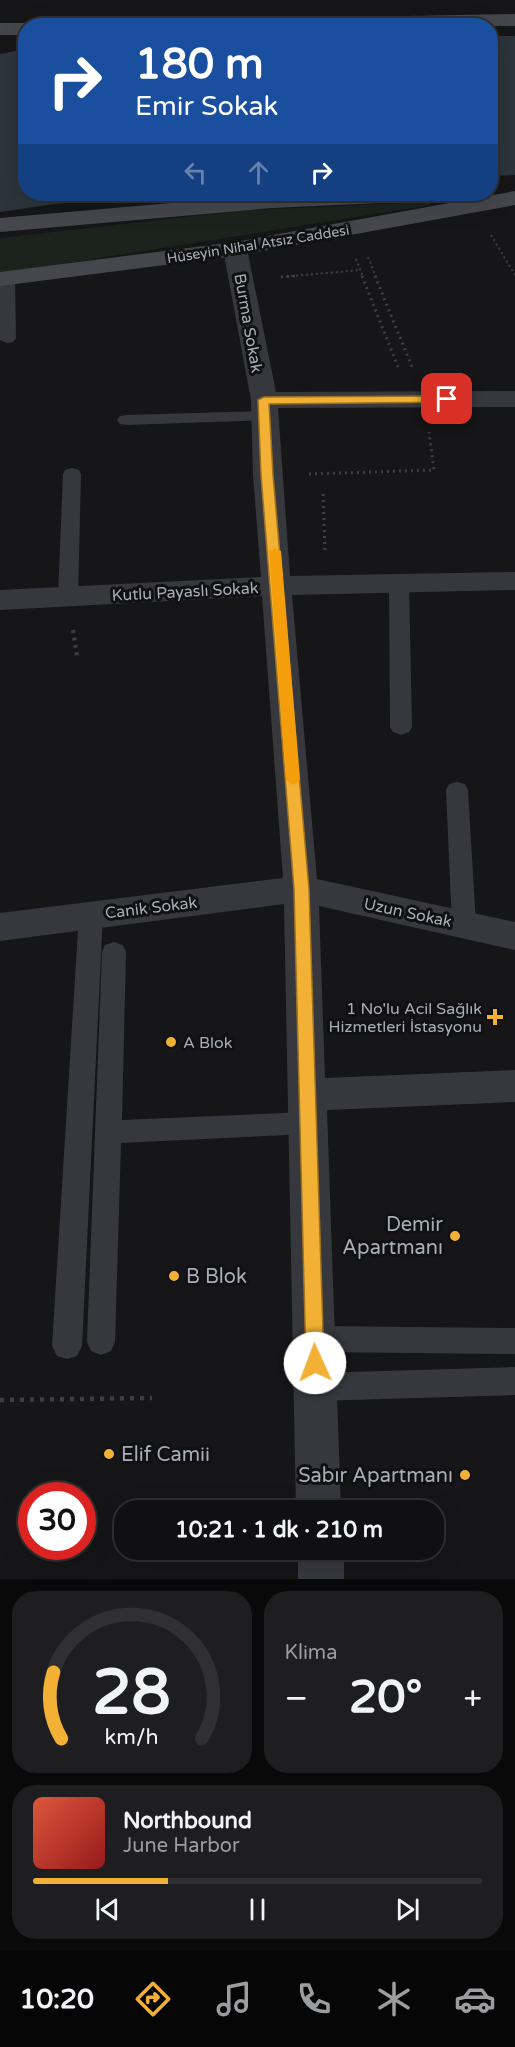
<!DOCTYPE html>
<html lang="tr">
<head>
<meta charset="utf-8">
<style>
  body { margin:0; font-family:"Varela Round",sans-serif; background:#1e1e20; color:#f1f3f6; height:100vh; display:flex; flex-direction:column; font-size:22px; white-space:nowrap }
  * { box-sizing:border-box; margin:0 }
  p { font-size:20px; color:#9c9d9f }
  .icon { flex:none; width:33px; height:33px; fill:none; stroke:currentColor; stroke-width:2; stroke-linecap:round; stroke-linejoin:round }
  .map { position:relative; height:1579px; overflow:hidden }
  .sheet { display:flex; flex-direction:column; gap:12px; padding:12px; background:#09090a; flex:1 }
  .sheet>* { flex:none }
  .guide { position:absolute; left:18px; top:18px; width:480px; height:183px; border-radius:24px; box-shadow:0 6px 24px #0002,0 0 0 2px #303032; background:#1a4fa0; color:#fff; overflow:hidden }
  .speed { position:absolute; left:18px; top:1482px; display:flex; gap:12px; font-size:30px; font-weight:700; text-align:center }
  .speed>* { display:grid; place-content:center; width:78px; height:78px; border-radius:50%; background:#101012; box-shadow:0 6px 24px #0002,0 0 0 2px #303032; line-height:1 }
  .speed .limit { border:9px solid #d22; background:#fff; color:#111 }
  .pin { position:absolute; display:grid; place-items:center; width:51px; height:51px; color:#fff; margin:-26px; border-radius:12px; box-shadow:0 3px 9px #0006 }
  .me { position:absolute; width:66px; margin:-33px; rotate:358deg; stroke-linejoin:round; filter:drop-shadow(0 0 4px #0008) }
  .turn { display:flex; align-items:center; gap:21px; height:126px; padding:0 18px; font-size:27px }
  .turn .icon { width:78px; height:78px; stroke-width:2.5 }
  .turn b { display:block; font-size:42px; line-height:51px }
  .lanes { display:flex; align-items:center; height:57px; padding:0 18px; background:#0003; justify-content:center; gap:30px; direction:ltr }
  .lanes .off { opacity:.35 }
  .big { font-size:45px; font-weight:800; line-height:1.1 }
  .sheet .tile { flex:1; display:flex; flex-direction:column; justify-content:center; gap:9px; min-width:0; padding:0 21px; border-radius:24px; background:#1e1e20 }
  .sheet .dial { align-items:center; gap:0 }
  .dial svg { height:156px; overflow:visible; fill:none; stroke:#303032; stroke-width:7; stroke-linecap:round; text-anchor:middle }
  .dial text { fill:#f1f3f6; stroke:none }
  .song { display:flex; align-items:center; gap:18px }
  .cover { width:72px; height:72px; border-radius:9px; background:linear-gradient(135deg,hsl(10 70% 55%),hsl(0 70% 35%)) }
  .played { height:6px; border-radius:3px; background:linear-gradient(90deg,#f2b134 30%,#303032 30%) }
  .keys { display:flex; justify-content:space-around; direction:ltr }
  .heat { display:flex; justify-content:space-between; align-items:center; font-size:33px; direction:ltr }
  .sheet .tiles { flex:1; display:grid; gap:12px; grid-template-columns:1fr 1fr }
  .tile:last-child { grid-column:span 2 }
  .trip { position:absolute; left:114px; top:1500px; width:330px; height:60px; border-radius:24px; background:#101012; box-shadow:0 6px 24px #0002,0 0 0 2px #303032; font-weight:800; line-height:60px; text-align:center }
  .tab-bar { display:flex; height:96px; justify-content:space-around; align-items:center; background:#060607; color:#9c9d9f }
  .tab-bar .icon { width:42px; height:42px }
  .tab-bar .active { color:#f2b134 }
  .tab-bar b { font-size:27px; color:#f1f3f6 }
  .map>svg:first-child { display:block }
  .green { fill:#1c231d }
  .water { fill:#2c353c }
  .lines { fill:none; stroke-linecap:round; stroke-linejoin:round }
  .path-far3 { stroke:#3d3f44; stroke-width:2; stroke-dasharray:2 3; stroke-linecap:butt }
  .path-far2 { stroke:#3d3f44; stroke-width:3; stroke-dasharray:2 4; stroke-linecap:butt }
  .path-far1 { stroke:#3d3f44; stroke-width:4; stroke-dasharray:3 4.5; stroke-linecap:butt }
  .path { stroke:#3d3f44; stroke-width:4.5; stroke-dasharray:4 6; stroke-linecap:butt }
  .lane { fill:#37383d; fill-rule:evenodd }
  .street { fill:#37383d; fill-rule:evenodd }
  .secondary { fill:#45474d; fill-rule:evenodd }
  .route { fill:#f2b134; stroke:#9d7322; stroke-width:1.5 }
  .slow { fill:#f59e0b }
  .poi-dot { fill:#f2b134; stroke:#111113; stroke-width:2 }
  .labels { text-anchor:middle; stroke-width:6; stroke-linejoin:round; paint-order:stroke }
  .far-street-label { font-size:14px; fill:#a8adb8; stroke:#111113 }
  .street-label { font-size:16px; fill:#a8adb8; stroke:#111113 }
  .poi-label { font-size:16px; fill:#a8adb8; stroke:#111113; text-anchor:end }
  .near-poi-label { font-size:20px; fill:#a8adb8; stroke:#111113; text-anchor:end }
</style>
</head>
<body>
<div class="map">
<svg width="515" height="1579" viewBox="0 0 515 1579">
  <rect width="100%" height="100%" fill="#161618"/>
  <path class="green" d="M428 202 431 205 0 274V238L249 210Z"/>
  <path class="water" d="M491 36H515V175L491 176Z
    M25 49 26 194H187L54 204 0 212V54Z"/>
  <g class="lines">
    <path class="path-far3" d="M491 235 515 275
      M368 257 376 277
      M356 259 363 277
      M281 277 361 270"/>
    <path class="path-far2" d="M362 276 398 367
      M375 276 412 367
      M281 277 296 276
      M309 474 434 470 429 432
      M323 494 325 550"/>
    <path class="path-far1" d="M73 630 77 656"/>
    <path class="path" d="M0 1400 152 1398"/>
    <path class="lane" d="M7 274 15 279 16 338 13 342 7 343 0 340V277Z
      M265 411 271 412 274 416 271 420 126 425 120 424 117 420 120 416 126 415Z
      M72 468 79 470 81 474 78 597 75 602 68 604 61 602 58 597 63 474 65 470Z
      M399 578 406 579 409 584 412 727 409 732 401 735 393 732 390 727 389 584 392 579Z
      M457 782 465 784 468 790 476 925 473 932 464 934 455 932 452 925 446 790 449 784Z
      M91 905 99 908 103 914 82 1346 77 1356 67 1359 57 1356 52 1346 79 914 83 908Z
      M114 942 123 945 126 952 122 1120 308 1112 317 1115 321 1123 317 1131 308 1134 121 1143 115 1342 111 1351 101 1355 91 1351 87 1342 102 952 105 945Z
      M314 1326 515 1328V1354L314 1352 304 1348 300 1339 304 1330Z
      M515 1367V1395L316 1401 306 1397 301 1387 306 1377 316 1373Z"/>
    <path class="street" d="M235 242 243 244 247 249 276 392 515 391V407L278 408 290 576 515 572V590L292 595 317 879 515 922V950L319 906 325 1078 515 1070V1102L327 1110 341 1510H296L284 904 0 941V913L283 878 262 596 0 610V590L261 577 253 475 251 400 223 249 227 244Z
      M298 1550H344V1579H298Z"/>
    <path class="secondary" d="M515 14V26H199L202 22 209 20Z
      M0 23H26L34 26H26V35H0Z
      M515 191V205L235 256 0 286V272L235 242Z
      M272 194H436L433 199 425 201 272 208 0 232V218Z"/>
  </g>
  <path class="route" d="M447 396 453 399 451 402 269 404 273 475 309 889 324 1363 321 1369 315 1371 309 1369 306 1363 294 889 261 475 258 400 264 397Z"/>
  <path class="slow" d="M275 548 281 551 300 780 293 785 286 780 269 551Z"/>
  <g class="poi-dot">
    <path d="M492 1008h6v6h6v6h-6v6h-6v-6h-6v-6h6z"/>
    <circle cx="171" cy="1042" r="6"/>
    <circle cx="455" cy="1236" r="6"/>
    <circle cx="174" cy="1276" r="6"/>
    <circle cx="109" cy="1454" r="6"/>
    <circle cx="465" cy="1475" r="6"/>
  </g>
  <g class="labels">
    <g class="far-street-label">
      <text transform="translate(258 244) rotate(-9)" y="5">Hüseyin Nihal Atsız Caddesi</text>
    </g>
    <g class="street-label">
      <text transform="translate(249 323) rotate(80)" y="6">Burma Sokak</text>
      <text transform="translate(185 591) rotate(-3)" y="6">Kutlu Payaslı Sokak</text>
      <text transform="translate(151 907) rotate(-7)" y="6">Canik Sokak</text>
      <text transform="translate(408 912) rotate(12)" y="6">Uzun Sokak</text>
    </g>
    <g class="poi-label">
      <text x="482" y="1014">1 No'lu Acil Sağlık<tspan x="482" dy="18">Hizmetleri İstasyonu</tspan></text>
      <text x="183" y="1048" text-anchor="start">A Blok</text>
    </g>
    <g class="near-poi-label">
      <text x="443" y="1231">Demir<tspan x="443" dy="23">Apartmanı</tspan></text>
      <text x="186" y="1283" text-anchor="start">B Blok</text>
      <text x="121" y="1461" text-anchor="start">Elif Camii</text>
      <text x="453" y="1482">Sabır Apartmanı</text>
    </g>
  </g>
</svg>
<div class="speed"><div class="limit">30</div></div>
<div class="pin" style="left:447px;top:399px;background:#d93025"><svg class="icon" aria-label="arrive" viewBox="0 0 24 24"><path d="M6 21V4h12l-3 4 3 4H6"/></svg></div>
<svg class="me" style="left:315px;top:1363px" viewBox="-20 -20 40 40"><circle r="19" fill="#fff"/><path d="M0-13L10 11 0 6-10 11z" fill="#f2b134"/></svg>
<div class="trip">10:21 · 1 dk · 210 m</div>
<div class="guide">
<div class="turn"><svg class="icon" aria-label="right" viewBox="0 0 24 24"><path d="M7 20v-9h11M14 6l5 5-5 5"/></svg><div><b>180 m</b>Emir Sokak</div></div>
<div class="lanes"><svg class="icon off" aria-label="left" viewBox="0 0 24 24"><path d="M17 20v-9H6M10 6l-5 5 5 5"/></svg><svg class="icon off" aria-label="ahead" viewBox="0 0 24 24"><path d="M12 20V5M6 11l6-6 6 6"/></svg><svg class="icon" aria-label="right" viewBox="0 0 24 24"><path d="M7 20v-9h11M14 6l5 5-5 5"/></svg></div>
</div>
</div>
<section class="sheet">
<div class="tiles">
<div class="tile dial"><svg viewBox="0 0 100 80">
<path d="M14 69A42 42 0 1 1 86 69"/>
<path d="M14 69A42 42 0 0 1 10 35" stroke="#f2b134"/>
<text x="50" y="56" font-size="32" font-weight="700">28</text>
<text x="50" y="72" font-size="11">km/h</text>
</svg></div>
<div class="tile"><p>Klima</p>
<div class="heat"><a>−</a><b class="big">20°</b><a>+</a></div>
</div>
<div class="tile">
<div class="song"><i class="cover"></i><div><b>Northbound</b><p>June Harbor</p></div></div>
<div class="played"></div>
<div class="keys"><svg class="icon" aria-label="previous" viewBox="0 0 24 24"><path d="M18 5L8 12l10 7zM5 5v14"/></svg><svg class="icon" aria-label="pause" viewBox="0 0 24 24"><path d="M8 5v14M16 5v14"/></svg><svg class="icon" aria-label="next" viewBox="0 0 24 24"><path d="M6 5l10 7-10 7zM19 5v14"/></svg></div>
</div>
</div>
</section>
<nav class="tab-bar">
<b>10:20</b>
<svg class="icon active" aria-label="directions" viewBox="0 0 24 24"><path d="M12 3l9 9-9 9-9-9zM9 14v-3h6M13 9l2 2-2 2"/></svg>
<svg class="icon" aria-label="music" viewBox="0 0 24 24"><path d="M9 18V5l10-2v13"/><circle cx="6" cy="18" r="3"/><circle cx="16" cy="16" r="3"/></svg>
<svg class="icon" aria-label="phone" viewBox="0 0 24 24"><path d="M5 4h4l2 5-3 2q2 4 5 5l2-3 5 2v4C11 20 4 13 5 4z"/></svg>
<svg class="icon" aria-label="climate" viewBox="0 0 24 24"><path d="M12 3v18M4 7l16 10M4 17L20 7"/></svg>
<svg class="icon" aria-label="car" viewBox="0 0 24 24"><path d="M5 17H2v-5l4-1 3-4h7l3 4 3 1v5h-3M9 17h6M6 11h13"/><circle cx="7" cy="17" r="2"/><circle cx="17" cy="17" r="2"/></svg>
</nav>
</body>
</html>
